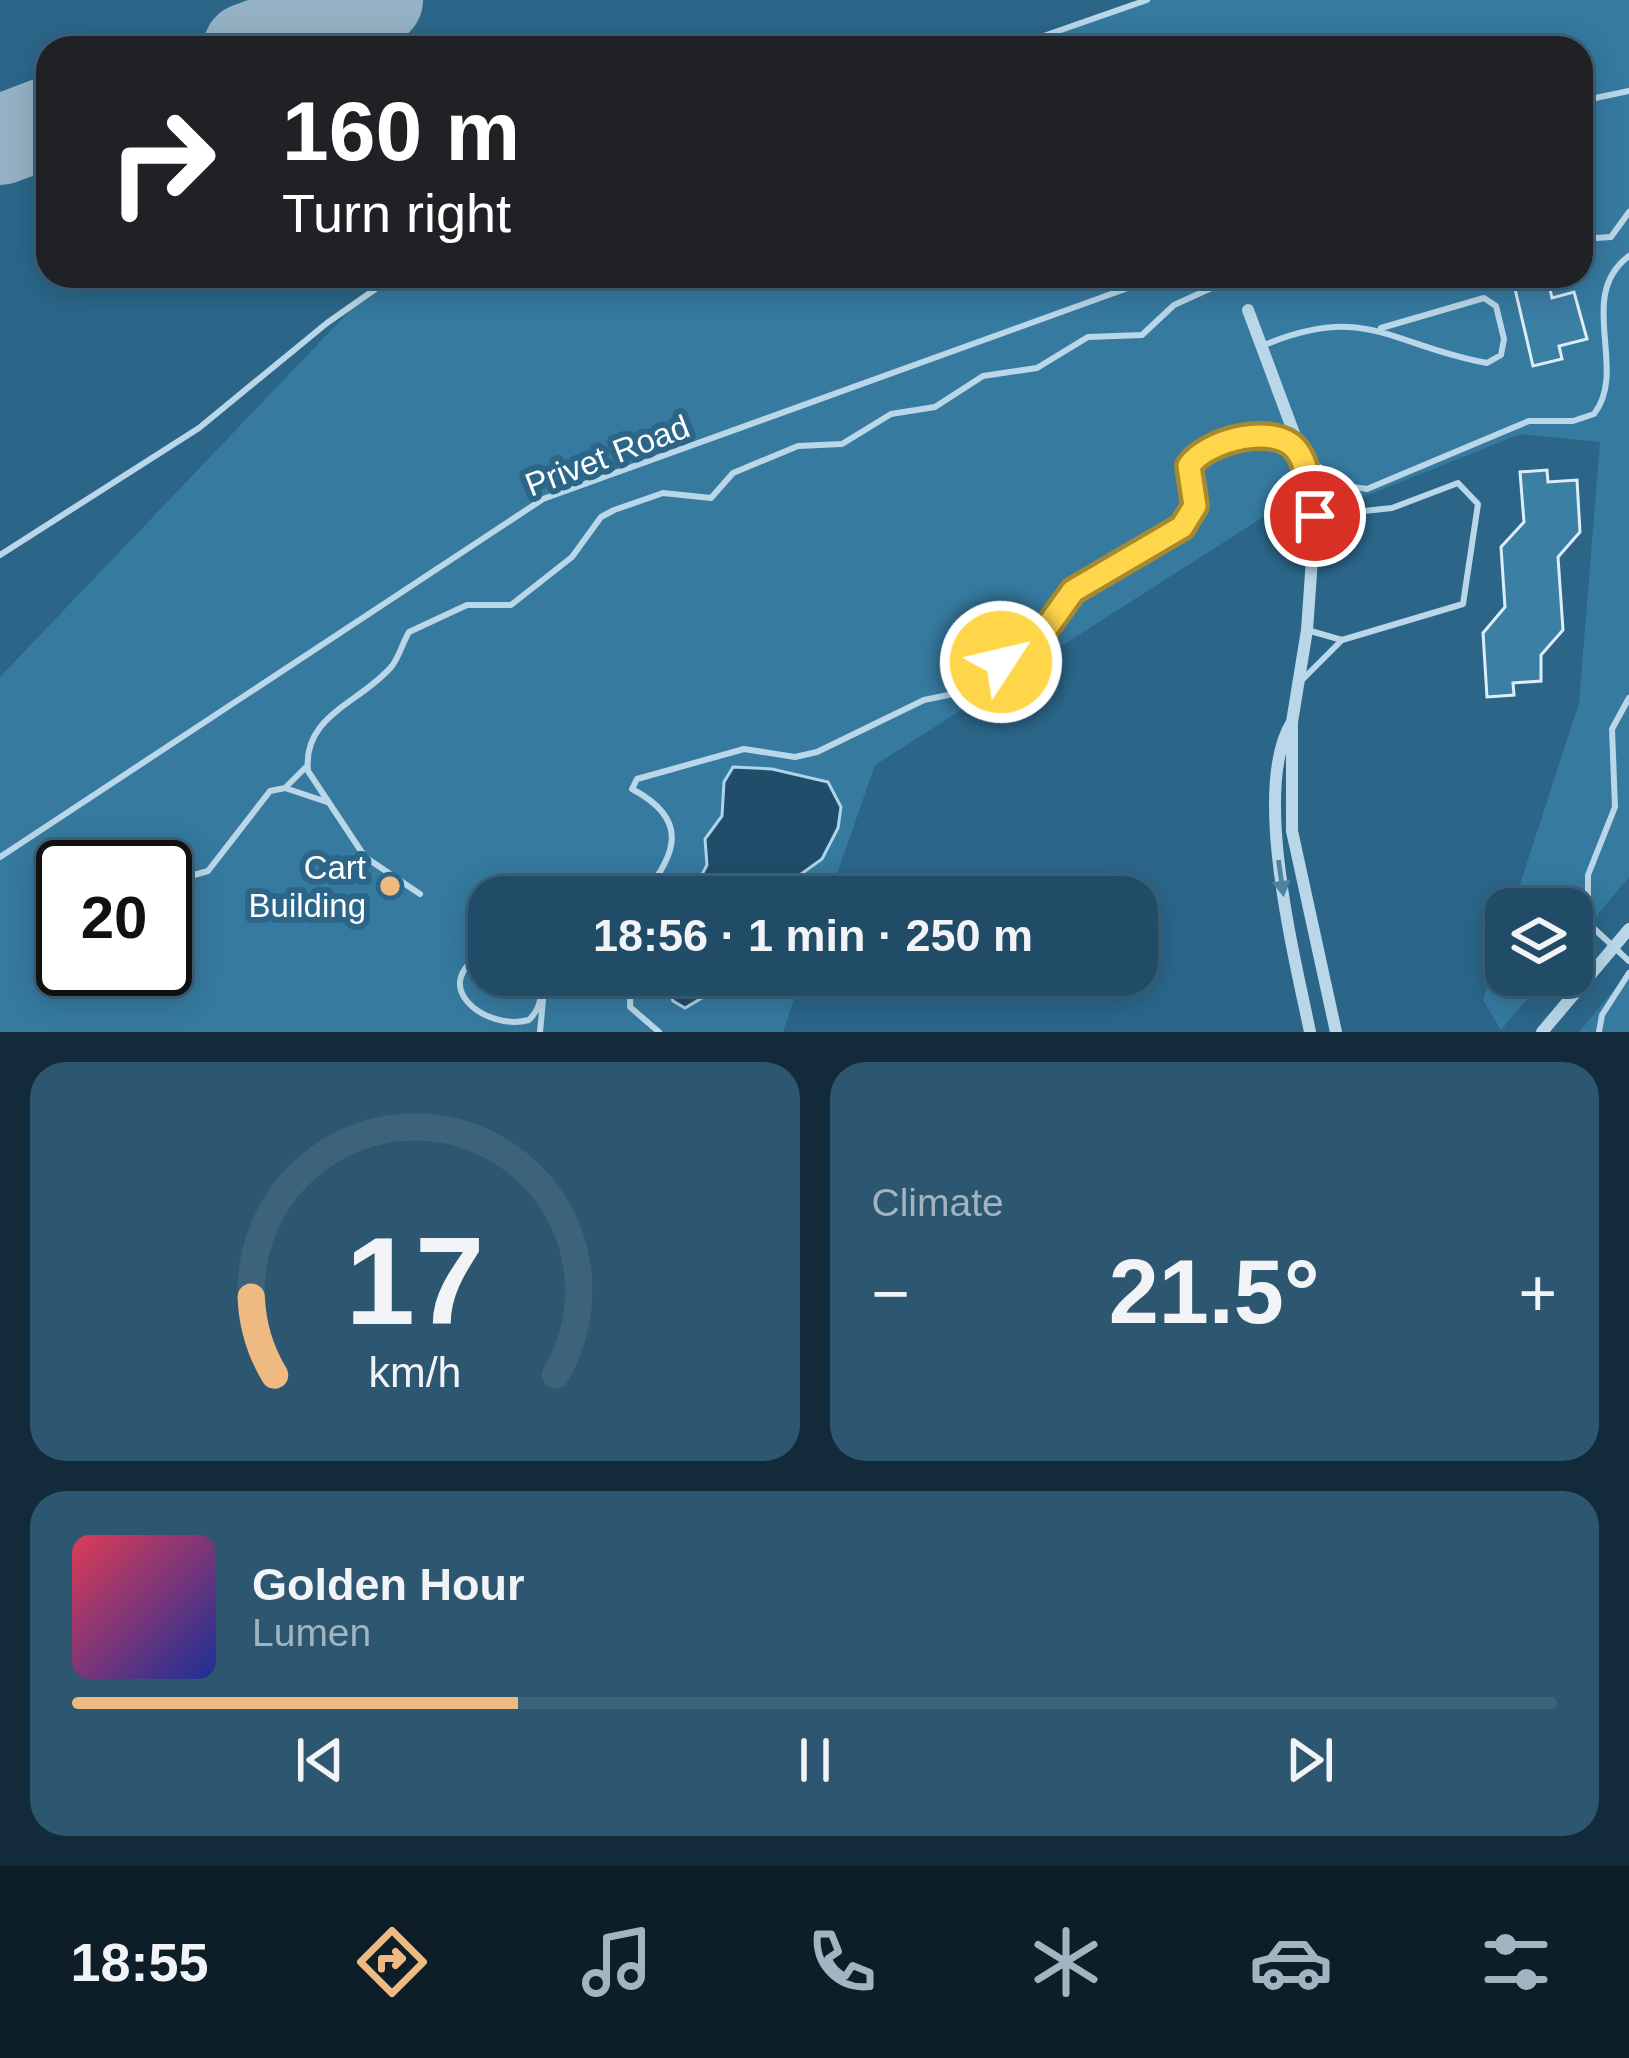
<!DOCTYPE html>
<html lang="en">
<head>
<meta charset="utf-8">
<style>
  body { margin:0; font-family:Helvetica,sans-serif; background:#2d5670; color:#f1f3f6; height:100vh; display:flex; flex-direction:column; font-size:45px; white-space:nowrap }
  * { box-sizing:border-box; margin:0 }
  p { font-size:39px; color:#a2b4c0 }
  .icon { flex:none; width:66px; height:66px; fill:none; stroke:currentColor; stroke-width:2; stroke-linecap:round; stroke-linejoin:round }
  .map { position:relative; height:1032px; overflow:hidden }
  .drawer { display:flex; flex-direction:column; gap:30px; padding:30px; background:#122a39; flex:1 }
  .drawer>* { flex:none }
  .banner { position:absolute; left:36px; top:36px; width:1557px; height:252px; border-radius:36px; box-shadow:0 6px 30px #0003,0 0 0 3px #3d637b; background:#202124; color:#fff; overflow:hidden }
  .fabs { position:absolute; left:1485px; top:888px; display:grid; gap:24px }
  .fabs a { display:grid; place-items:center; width:108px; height:108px; border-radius:24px; background:#204c67; box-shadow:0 6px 30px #0003,0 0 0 3px #3d637b; font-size:60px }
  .speed { position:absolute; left:36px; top:840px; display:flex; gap:24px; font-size:60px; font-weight:700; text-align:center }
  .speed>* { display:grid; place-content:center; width:156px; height:156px; border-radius:50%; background:#204c67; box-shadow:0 6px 30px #0003,0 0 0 3px #3d637b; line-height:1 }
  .speed .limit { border:6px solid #111; border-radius:18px; background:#fff; color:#111 }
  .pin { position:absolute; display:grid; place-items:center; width:102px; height:102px; color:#fff; margin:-51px; border:6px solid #fff; border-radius:50%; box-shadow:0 3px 12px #0007 }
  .me { position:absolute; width:132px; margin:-66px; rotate:55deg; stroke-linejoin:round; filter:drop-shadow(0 0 9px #0008) }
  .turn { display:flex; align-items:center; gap:42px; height:252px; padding:0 48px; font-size:54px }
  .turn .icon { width:156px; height:156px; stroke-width:2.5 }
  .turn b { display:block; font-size:84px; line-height:102px }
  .big { font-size:90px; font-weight:800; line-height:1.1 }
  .drawer .tile { flex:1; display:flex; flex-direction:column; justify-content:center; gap:18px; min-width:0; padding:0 42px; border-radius:36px; background:#2d5670 }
  .drawer .dial { align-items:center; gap:0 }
  .dial svg { height:312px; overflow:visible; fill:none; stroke:#3d637b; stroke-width:7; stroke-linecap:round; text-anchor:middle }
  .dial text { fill:#f1f3f6; stroke:none }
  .song { display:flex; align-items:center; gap:36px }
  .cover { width:144px; height:144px; border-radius:18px; background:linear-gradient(135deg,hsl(350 70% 55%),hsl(230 70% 35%)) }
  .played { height:12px; border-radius:6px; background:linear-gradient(90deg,#eeba81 30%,#3d637b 30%) }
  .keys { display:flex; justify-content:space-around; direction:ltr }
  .heat { display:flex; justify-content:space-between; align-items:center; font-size:66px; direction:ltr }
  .drawer .tiles { flex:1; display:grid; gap:30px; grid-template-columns:1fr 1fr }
  .tile:last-child { grid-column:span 2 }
  .trip { position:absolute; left:468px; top:876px; width:690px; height:120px; border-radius:36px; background:#204c67; box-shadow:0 6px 30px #0003,0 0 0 3px #3d637b; font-weight:800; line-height:120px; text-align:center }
  .tab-bar { display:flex; height:192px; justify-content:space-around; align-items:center; background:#0d1e29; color:#a2b4c0 }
  .tab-bar .icon { width:84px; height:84px }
  .tab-bar .selected { color:#eeba81 }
  .tab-bar b { font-size:54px; color:#f1f3f6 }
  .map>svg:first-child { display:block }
  .green { fill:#367aa0; fill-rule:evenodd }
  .water { fill:#1f4d6a; stroke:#aed4e8; stroke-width:3 }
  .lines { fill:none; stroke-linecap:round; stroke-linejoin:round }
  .runway { stroke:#95b2c4; stroke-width:90 }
  .building { fill:#3c7fa5; stroke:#dcedf7; stroke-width:3 }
  .lane { stroke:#b9d7e8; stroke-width:6 }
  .street { stroke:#b9d7e8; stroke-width:12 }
  .oneway { fill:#4e82a1 }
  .route-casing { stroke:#a68a30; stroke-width:30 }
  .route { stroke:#ffd54a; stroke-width:21 }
  .poi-dot { fill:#eeba81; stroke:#2b6689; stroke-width:4.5 }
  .labels { text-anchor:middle; stroke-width:12; stroke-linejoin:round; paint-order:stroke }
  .street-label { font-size:33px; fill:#fff; stroke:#2b6689 }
  .poi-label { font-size:33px; fill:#fff; stroke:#2b6689; text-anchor:end }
</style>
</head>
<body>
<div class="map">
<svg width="1629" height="1032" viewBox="0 0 1629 1032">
  <rect width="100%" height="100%" fill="#2b6689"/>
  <path class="green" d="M1138 0H1629V877L1572 945V909H1512L1579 703 1600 442 1520 434 1343 505 1293 498 875 765 829 897H489V975H802L783 1032H0V677L383 276H1581V48H1003ZM63 867H165V969H63Z
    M1506 929V975H1547L1501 1030 1483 1000Z
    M1629 972V1032H1579Z"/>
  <path class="water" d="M733 767 772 769 828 782 841 807 838 828 822 859 769 897H690L707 865 705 839 722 816 724 782Z
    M757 975 743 987 712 992 685 1008 673 1001 664 976Z"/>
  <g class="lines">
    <path class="runway" d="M248 48 378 0
      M0 140 48 122"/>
  </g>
  <path class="building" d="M1512 276H1547L1552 298 1574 292 1587 339 1559 346 1562 359 1533 366Z
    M1547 470 1548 482 1577 480 1580 532 1558 557 1563 630 1541 655V681L1513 683 1514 695 1487 697 1483 633 1505 607 1501 547 1524 522 1520 472Z"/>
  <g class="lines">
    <path class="lane" d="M1009 48 1147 0
      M1581 101 1629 91
      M1581 239 1611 237 1629 212
      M1262 346C1366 302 1390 345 1487 363L1501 355 1504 339 1496 306 1484 298 1381 328
      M1304 456 1346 486 1367 489 1529 421H1573L1594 414C1629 369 1575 296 1629 256
      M0 555 199 428 327 323 394 276
      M1307 630 1342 640
      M1302 680 1342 640 1463 604 1478 504 1458 483 1392 508 1317 516
      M1629 698 1612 729 1615 807 1588 875V923L1629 961
      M285 788 307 766
      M0 857 543 499 1161 276
      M165 883 208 871 270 791 285 788 327 802
      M420 894 365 857 308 771C302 715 361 703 392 666 399 657 403 642 409 632L467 605H511L572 557 601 517 614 510 663 493 711 498 733 473 798 446 842 444 891 414 935 407 983 376 1037 368 1088 337 1142 335 1174 305 1238 276
      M642 897C678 853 689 819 632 789L637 779 744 749 795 757 817 752 924 700 982 688 1005 651 1044 634 1073 591 1182 527 1195 506 1188 471 1196 456 1270 434 1293 447
      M489 951C423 982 484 1032 529 1020 542 1007 543 992 539 975
      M631 975 630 1007 659 1032
      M540 1032 543 1000
      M1599 1032 1602 1015 1629 973"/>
    <path class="street" d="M1248 310 1295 436 1315 516 1307 630 1292 722V831L1336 1032
      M1292 722C1251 787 1295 958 1310 1032
      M1542 1032 1629 929"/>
  </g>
  <defs><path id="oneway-solid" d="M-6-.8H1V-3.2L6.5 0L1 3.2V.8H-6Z" transform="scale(3)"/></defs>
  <use class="oneway" href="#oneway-solid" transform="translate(1281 878) rotate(82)"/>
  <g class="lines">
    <g class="route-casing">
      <path id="route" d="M1001 662 1010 648 1037 641 1073 591 1182 527 1195 506 1189 466C1206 440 1278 421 1298 452 1309 467 1310 498 1315 516"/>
    </g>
    <use href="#route" class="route"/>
  </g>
  <circle class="poi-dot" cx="390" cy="886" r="12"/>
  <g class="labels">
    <g class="street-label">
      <text transform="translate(607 455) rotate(-21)" y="12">Privet Road</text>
    </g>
    <g class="poi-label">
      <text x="366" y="879">Cart<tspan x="366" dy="38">Building</tspan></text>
    </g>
  </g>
</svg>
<div class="fabs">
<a><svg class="icon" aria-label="layers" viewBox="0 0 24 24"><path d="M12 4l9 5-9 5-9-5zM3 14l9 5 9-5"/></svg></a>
</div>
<div class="speed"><div class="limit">20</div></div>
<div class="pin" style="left:1315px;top:516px;background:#d93025"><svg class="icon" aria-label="arrive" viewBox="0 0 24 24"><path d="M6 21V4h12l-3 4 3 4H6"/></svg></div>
<svg class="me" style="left:1001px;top:662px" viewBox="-20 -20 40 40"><circle r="17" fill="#ffd54a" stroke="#fff" stroke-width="3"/><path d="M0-11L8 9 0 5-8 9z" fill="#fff"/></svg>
<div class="trip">18:56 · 1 min · 250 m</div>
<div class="banner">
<div class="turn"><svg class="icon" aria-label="right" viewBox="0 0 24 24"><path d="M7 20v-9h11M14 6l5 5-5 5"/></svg><div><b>160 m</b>Turn right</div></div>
</div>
</div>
<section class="drawer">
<div class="tiles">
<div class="tile dial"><svg viewBox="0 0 100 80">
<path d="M14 69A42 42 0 1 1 86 69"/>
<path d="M14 69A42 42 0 0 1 8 49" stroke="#eeba81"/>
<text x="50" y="56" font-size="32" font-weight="700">17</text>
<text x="50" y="72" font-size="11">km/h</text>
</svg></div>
<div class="tile"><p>Climate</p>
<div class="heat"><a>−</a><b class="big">21.5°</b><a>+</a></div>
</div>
<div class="tile">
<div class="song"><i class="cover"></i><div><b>Golden Hour</b><p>Lumen</p></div></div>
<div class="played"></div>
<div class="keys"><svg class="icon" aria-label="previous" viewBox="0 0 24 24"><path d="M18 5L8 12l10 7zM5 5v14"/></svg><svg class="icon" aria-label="pause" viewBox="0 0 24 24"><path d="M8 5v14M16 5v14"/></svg><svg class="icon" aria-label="next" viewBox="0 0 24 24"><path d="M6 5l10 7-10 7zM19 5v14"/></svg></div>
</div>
</div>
</section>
<nav class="tab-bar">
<b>18:55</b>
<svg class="icon selected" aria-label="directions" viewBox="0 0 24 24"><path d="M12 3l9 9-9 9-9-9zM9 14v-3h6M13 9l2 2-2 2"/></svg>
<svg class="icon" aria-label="music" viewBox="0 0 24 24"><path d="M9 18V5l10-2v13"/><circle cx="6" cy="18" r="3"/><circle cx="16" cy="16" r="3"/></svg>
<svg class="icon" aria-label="phone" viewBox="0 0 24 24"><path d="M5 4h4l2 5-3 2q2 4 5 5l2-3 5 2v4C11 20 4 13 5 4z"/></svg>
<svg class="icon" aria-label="climate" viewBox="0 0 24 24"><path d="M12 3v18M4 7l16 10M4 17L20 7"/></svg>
<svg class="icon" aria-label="car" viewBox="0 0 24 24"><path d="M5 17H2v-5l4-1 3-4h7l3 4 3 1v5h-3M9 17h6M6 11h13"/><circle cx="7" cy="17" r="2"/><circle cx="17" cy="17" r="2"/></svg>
<svg class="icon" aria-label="filters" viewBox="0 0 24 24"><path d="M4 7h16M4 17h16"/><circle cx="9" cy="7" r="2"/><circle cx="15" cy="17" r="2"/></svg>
</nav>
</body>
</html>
